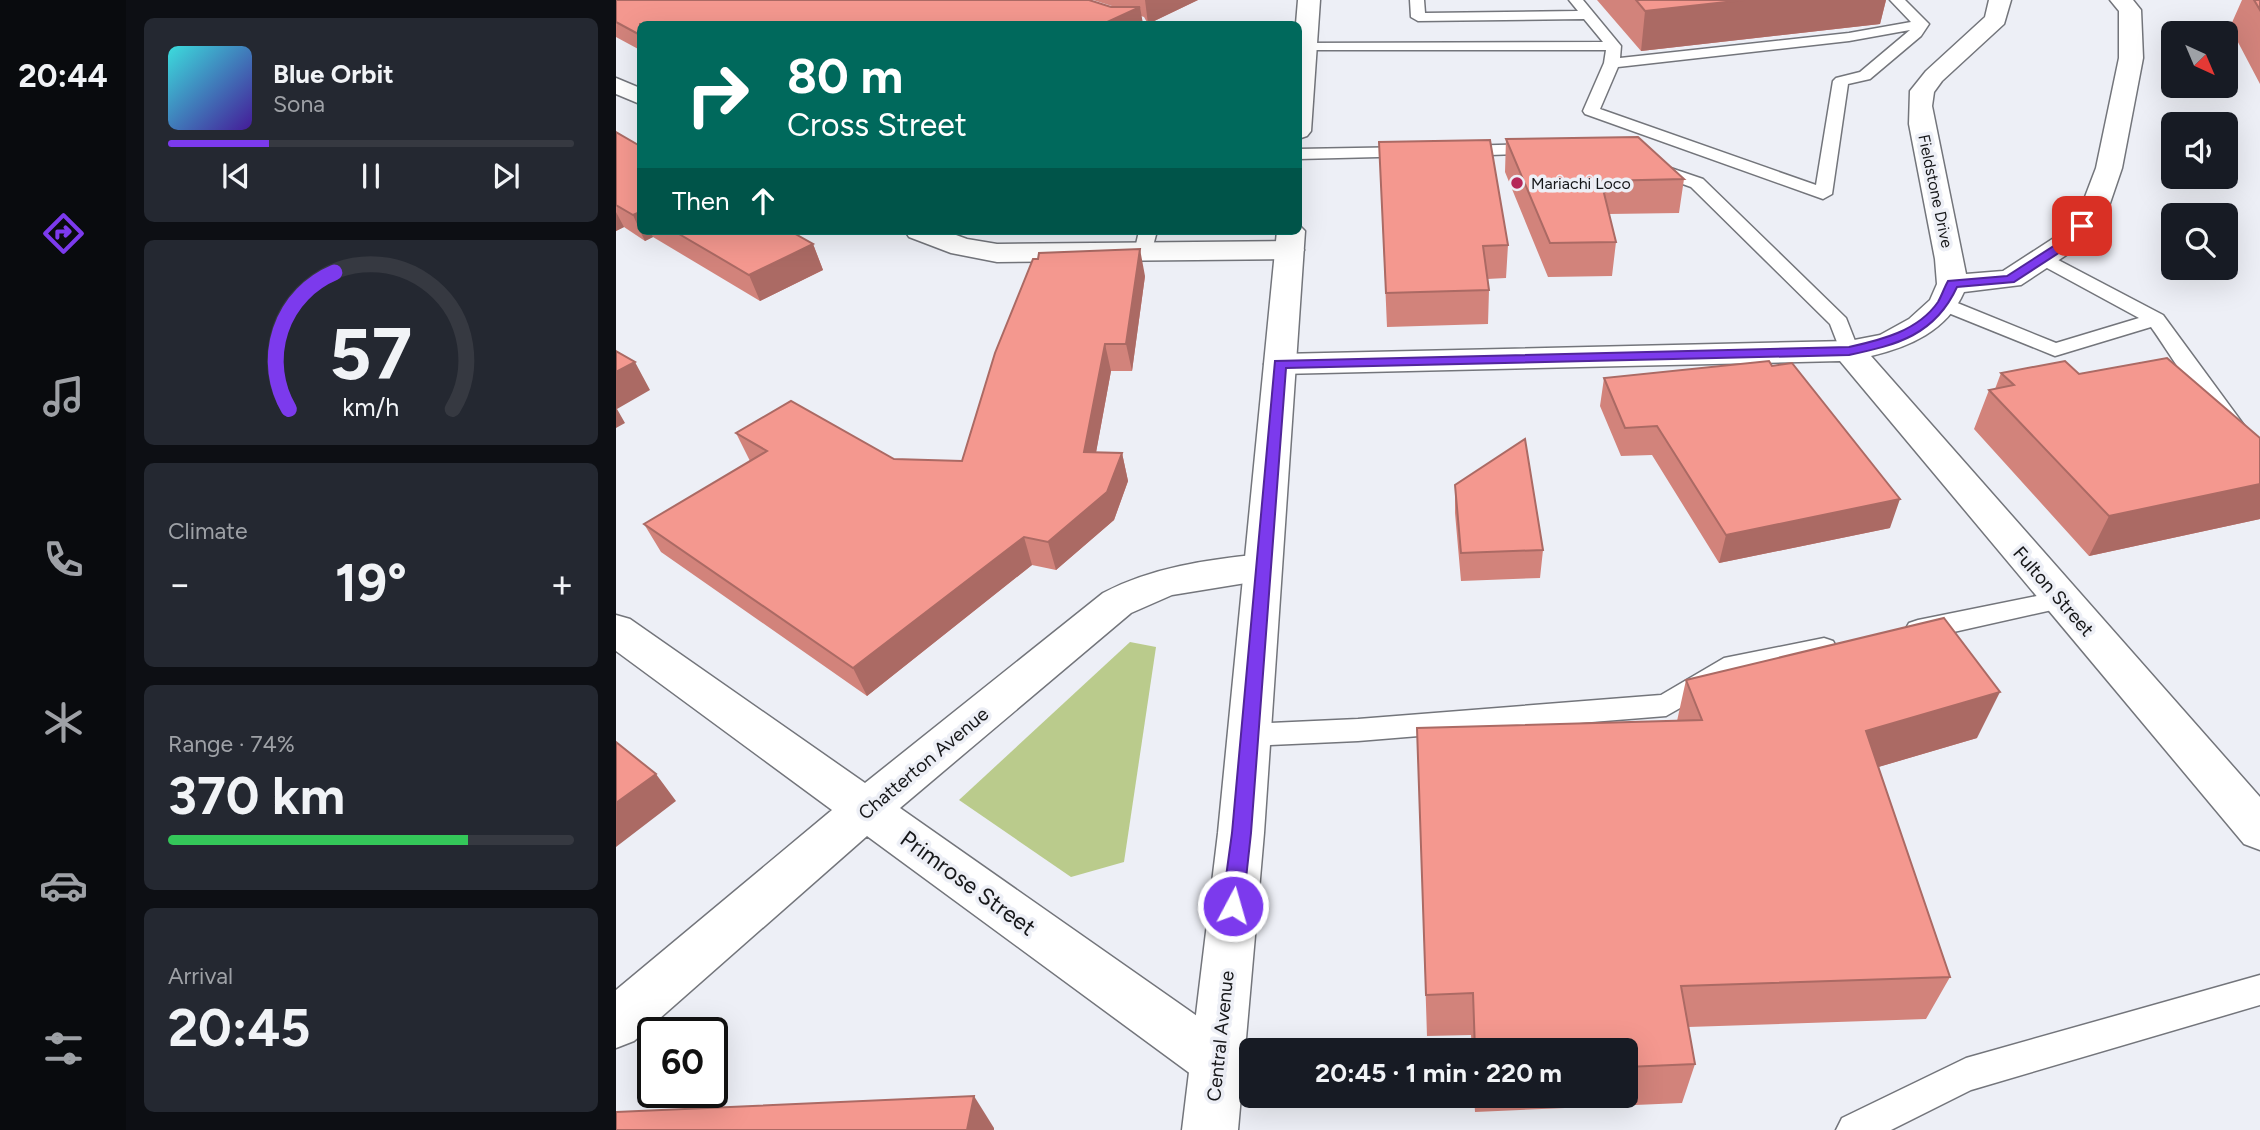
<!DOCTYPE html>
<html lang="en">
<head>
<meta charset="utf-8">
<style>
  body { margin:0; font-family:Figtree,sans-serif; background:#242831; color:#f1f3f6; height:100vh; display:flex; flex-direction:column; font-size:26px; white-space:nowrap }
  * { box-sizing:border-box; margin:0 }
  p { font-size:23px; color:#9ea1a6 }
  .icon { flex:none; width:38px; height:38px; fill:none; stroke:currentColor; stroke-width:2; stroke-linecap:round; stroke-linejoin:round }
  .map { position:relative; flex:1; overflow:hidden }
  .panel { display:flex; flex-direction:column; gap:18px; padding:18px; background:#0d0f14; width:490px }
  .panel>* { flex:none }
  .top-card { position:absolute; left:21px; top:21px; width:665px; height:214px; border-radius:10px; box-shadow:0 7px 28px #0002; background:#00695c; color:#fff; overflow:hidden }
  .needle { width:46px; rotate:136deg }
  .fabs { position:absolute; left:1545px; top:21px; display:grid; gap:14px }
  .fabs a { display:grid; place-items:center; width:77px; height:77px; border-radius:10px; background:#171b24; box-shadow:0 7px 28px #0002; font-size:35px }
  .speed { position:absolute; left:21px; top:1017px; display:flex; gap:14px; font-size:35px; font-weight:700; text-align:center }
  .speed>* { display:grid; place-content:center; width:91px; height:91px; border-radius:50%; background:#171b24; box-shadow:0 7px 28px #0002; line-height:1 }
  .speed .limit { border:4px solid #111; border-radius:10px; background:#fff; color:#111 }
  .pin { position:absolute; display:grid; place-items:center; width:60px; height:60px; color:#fff; margin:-30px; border-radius:14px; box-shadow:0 4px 10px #0006 }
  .me { position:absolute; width:77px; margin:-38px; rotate:6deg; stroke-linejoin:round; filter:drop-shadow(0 0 5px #0008) }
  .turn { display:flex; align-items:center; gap:24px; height:147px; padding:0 35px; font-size:32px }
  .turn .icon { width:91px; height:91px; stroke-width:2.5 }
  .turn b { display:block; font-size:49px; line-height:60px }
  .then { display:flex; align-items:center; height:66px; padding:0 35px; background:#0003; gap:14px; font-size:26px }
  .big { font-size:52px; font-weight:700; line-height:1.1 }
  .panel .card { flex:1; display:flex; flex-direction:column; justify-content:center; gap:10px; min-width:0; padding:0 24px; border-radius:10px; background:#242831 }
  .panel .dial { align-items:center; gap:0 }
  .dial svg { height:182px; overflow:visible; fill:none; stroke:#363941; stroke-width:7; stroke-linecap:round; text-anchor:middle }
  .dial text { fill:#f1f3f6; stroke:none }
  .song { display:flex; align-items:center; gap:21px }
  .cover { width:84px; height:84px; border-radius:10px; background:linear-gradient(135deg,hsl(180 70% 55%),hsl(260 70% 35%)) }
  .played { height:7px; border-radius:4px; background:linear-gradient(90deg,#7c3aed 25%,#363941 25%) }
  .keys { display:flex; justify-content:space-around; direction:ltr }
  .heat { display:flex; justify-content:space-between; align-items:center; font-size:38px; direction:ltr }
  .charge { height:10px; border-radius:5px; background:linear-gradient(90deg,#34c759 74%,#363941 0) }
  .trip { position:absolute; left:623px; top:1038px; width:399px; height:70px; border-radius:10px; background:#171b24; box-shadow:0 7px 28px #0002; font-weight:700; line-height:70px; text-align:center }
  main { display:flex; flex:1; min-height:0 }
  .dock { display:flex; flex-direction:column; width:126px; justify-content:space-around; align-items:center; background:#090b0e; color:#9ea1a6 }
  .dock .icon { width:49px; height:49px }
  .dock .on { color:#7c3aed }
  .dock b { font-size:32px; color:#f1f3f6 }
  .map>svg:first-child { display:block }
  .green { fill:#bacb8c }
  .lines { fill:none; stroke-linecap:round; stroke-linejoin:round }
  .service-casing { stroke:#73757b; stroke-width:3 }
  .minor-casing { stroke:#73757b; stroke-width:3 }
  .primary-casing { stroke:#73757b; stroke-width:3 }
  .service { fill:#fff; fill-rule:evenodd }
  .minor { fill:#fff; fill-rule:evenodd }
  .primary { fill:#fff; fill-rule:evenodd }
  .wall { fill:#d2837b }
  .shaded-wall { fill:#ab6a64 }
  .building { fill:#f4988f; stroke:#ab6a64; stroke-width:2 }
  .route { fill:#7c3aed; stroke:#51269a; stroke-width:2 }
  .poi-dot { fill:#b52759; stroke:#edeff6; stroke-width:2.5 }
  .labels { text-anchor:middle; stroke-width:7; stroke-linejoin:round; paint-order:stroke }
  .far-poi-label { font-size:16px; fill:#161719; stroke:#edeff6; text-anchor:start }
  .far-street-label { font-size:16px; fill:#161719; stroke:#edeff6 }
  .street-label { font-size:19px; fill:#161719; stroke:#edeff6 }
  .near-street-label { font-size:23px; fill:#161719; stroke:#edeff6 }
</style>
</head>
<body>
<main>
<nav class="dock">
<b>20:44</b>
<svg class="icon on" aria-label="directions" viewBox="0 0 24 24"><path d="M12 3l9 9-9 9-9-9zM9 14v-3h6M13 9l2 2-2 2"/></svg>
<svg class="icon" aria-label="music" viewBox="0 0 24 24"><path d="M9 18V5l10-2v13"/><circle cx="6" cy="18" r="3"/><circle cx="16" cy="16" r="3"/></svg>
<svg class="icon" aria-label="phone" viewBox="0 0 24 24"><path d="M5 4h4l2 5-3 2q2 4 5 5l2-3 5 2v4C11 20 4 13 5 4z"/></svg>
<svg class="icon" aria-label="climate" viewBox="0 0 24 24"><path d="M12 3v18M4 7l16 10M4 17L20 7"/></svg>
<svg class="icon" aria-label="car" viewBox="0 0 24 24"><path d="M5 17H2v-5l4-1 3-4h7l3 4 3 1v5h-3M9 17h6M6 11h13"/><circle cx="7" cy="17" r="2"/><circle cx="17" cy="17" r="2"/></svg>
<svg class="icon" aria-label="filters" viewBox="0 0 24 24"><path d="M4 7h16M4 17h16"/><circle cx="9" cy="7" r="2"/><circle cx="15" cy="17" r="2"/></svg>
</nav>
<section class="panel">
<div class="card">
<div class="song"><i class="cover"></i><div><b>Blue Orbit</b><p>Sona</p></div></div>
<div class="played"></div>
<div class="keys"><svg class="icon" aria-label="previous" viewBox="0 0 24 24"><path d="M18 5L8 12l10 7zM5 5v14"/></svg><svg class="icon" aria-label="pause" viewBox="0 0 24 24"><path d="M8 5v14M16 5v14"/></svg><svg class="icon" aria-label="next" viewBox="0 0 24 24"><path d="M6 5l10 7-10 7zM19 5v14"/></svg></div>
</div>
<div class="card dial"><svg viewBox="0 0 100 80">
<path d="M14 69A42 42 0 1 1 86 69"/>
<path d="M14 69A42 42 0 0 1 34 9" stroke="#7c3aed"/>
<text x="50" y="56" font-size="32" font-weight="700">57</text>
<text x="50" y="72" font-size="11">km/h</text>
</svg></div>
<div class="card"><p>Climate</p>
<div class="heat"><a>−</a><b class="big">19°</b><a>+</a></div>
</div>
<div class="card"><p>Range · 74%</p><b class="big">370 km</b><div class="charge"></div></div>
<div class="card"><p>Arrival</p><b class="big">20:45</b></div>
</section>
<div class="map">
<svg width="1644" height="1130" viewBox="0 0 1644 1130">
  <rect width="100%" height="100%" fill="#edeff6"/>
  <path class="green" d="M514 642 540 647 508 862 455 877 343 800Z"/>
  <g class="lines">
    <g class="service-casing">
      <path id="service" d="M794 0H808L809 13 962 11 953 0H967L1005 46 1004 58 1233 33 1295 22 1274 0H1289L1313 24 1305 36 1254 79 1232 84 1216 194 1207 199 969 114 967 111 988 63 990 50H682L683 44 688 43 987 42 968 19 802 21 795 17ZM1294 30 1244 72 1220 78 1217 81 1200 185 984 109 1002 67 1233 41Z
        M923 144 929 145 931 149 929 153 844 156 836 151 844 146Z
        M797 147 803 148 805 152 803 156 682 159V149Z
        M1034 161 1087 179 1230 318 1243 351 1240 355H1226L1214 324 1075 187 1028 170 1026 166 1028 162Z
        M523 231H541L534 257H520L518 253Z
        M1427 252 1547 315 1644 447V468C1620 462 1554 353 1535 327L1439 356 1320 308 1317 304 1327 298 1334 300 1440 343 1523 318 1420 262 1418 258Z
        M1445 591 1454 594 1458 600 1454 606 1302 640 1293 637 1289 630 1293 623 1302 620Z
        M1208 638 1217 641 1221 648 1217 655 1124 674 1050 716 742 741 633 746 623 743 619 735 623 727 633 724 742 719 1045 695 1108 658Z
        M1644 975V1005L1355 1090 1275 1130H1220L1226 1118 1350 1058Z"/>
    </g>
    <g class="minor-casing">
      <path id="minor" d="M1373 0H1395L1388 24 1326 81 1318 92 1316 106 1350 274 1387 271 1444 234 1464 210 1480 168 1503 58V11L1494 0H1517L1525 10 1527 58 1506 168 1491 212 1464 246 1405 285 1348 292C1331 331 1293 347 1255 356L1644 797V850L1628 844 1224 361 664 374 653 371 648 364 653 357 664 354 1233 341 1264 335 1293 319 1314 300 1321 284 1319 259 1293 124 1294 91 1310 71 1369 17Z
        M0 78 24 88V104L0 94Z
        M289 231H329L351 239 381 244 673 241 683 244 688 250 683 256 673 259 381 262 335 253 293 237Z
        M646 554 660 558 665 568 660 578 556 595 515 613 284 808 621 1044 629 1062 621 1080 602 1088 583 1080 251 836 18 1041 0 1048V990L216 810 0 651V615L14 619 249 783 487 593C537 567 590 560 646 554Z"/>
    </g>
    <g class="primary-casing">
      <path id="primary" d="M682 0H704L695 131 691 136 682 139V24H680Z
        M682 224 689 231 648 833 622 1130H566L602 833 661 231H682Z"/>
    </g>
    <use href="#service" class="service"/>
    <use href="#minor" class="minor"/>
    <use href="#primary" class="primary"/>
  </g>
  <path class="wall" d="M0 0 499 7 477 0H582L532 24 528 17 525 16 527 24H24V50L0 37Z
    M981 0H1270L1264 24 1025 51Z
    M1626 0H1644V84L1614 27Z
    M0 132 24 231H174L197 244 207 270 144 301 37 237 29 241 8 227 0 231Z
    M890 139 1068 179 1063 213 993 214 1000 242 996 276 932 277 889 172Z
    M763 142 892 245 890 278 871 279 873 290 872 324 771 327Z
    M529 276 516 371H495L480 452 506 453 512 481 498 520 440 570 416 565 251 696 45 552 28 524 134 461 120 433 278 459 346 461Z
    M1385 373 1463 374 1644 438V519L1473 556 1358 429 1373 390 1379 389Z
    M988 378 1274 528 1103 563 1036 455 1005 456 984 406Z
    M839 485 927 550 924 578 845 581 839 513Z
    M1070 680 1361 738 1262 767 1334 977 1310 1019 1072 1027 1079 1064 1066 1103 859 1112 858 1096H1010V1050H856L855 1035 811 1036 801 728 1061 721Z"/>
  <path class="shaded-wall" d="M529 0H582L532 24Z
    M1128 0H1270L1264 24 1025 51 1029 11Z
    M524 7 527 24H487Z
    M0 212 8 227 0 231Z
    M24 212V231L17 215Z
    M24 231H34L37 237 29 241Z
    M197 244 207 270 144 301 133 275Z
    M524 249 529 276 516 371 510 344Z
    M489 344 495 371 475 480 468 452Z
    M19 362 34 390 1 409 9 423 0 428V372Z
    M506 453 512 481 498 520 440 570 432 542Z
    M1644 484V519L1473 556 1493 516Z
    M1284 499 1274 528 1103 563 1110 535Z
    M408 537 416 565 251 696 237 668Z
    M1384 692 1361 738 1232 776 1250 731Z
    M40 774 60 801 0 847V803Z
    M358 1096 378 1128V1130H351Z"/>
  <path class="building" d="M0 0H473L495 7H524L487 24H24V35L0 22Z
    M1020 0H1128L1029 11Z
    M1638 0H1644V10Z
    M0 132 24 146V212L17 215 0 205Z
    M1022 137 1068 179 985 181 1000 242 934 243 890 139Z
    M874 140 892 245 867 246 873 290 770 293 763 142Z
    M58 231H174L197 244 133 275Z
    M524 249 510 344H489L468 452 506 453 491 492 432 542 408 537 237 668 28 524 151 451 120 433 175 401 278 459 346 461 379 353 417 259H422L423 253Z
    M0 351 19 362 0 372Z
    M1551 358 1644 438V484L1493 516 1373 390 1398 385 1385 373 1449 361 1463 374Z
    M1153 361 1156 366 1176 363 1284 499 1110 535 1041 426 1009 428 988 378Z
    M909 439 927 550 845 553 839 485Z
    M1328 618 1384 692 1250 731 1334 977 1065 986 1079 1064 1010 1067V1050H859L857 993 810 995 801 728 1086 720 1070 680Z
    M0 742 40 774 0 803Z
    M358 1096 351 1130H0V1112Z"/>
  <path class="route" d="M1466 223 1472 226 1458 243 1398 282 1341 287C1319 335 1281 345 1233 355L670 368 635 833 627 906 624 912 617 915 609 912 606 906 616 833 659 361 1233 347C1265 340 1302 331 1322 302 1326 295 1328 288 1332 281L1391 276 1450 238 1461 224Z"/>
  <circle class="poi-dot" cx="901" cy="183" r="7"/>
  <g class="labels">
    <g class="far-poi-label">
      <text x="915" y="189">Mariachi Loco</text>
    </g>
    <g class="far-street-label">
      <text transform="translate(1320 191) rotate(78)" y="6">Fieldstone Drive</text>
    </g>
    <g class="street-label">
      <text transform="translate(1438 591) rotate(49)" y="7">Fulton Street</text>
      <text transform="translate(307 763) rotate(-40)" y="7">Chatterton Avenue</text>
      <text transform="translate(604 1036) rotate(-84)" y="7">Central Avenue</text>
    </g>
    <g class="near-street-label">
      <text transform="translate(352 883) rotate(36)" y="8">Primrose Street</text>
    </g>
  </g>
</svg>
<div class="fabs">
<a><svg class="needle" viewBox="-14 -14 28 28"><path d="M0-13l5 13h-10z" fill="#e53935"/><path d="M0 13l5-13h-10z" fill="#9ea1a6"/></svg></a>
<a><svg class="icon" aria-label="sound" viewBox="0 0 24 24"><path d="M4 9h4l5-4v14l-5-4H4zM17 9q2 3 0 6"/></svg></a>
<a><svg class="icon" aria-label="search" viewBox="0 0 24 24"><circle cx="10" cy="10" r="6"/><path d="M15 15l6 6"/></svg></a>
</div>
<div class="speed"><div class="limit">60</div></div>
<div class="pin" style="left:1466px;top:226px;background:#d93025"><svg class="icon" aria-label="arrive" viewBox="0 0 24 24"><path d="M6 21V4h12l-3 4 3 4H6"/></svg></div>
<svg class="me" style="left:617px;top:906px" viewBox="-20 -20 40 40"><circle r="17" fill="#7c3aed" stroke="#fff" stroke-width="3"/><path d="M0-11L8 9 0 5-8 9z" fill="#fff"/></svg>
<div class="trip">20:45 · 1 min · 220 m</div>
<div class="top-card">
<div class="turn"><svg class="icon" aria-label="right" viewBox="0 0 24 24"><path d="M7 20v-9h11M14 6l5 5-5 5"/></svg><div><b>80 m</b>Cross Street</div></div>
<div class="then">Then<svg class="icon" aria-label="ahead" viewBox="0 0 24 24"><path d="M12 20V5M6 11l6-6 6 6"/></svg></div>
</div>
</div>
</main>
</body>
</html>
